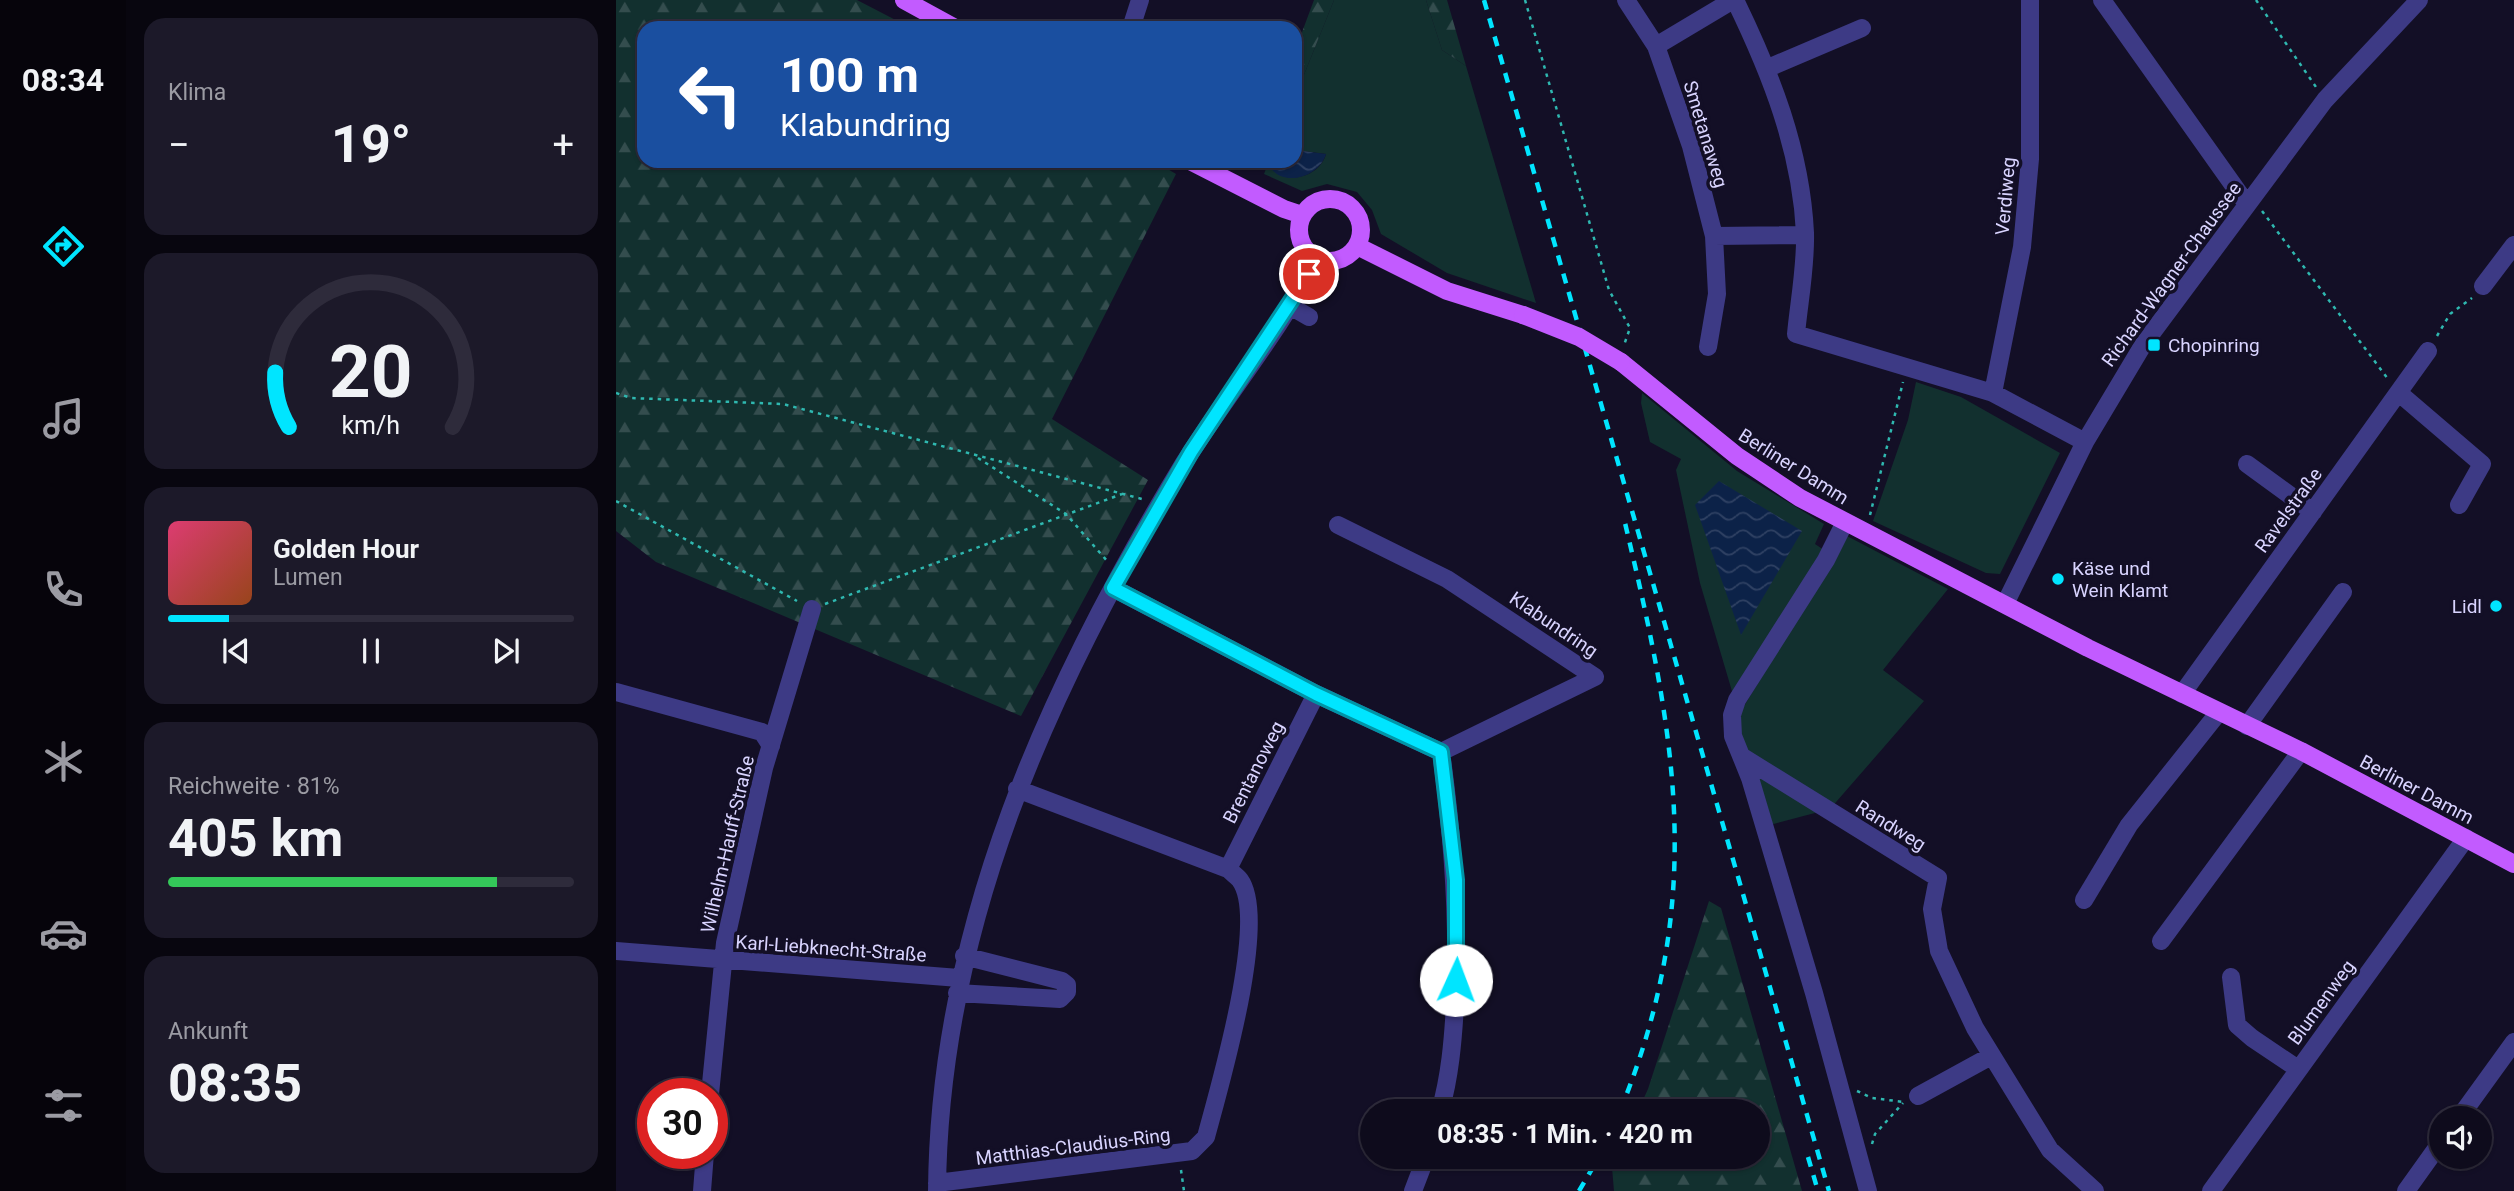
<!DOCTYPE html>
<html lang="de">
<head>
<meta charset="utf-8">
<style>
  body { margin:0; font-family:Roboto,sans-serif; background:#1c1929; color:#f1f3f6; height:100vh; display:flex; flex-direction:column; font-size:26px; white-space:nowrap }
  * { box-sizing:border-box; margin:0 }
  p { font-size:23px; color:#9b9ba3 }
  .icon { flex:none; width:38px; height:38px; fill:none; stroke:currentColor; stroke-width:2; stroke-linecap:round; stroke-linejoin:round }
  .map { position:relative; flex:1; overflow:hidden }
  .drawer { display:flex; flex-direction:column; gap:18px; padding:18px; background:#08060f; width:490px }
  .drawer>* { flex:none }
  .guide { position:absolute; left:21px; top:21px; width:665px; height:147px; border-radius:21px; box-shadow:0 2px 5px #0004,0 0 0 2px #2e2b3b; background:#1a4fa0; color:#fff; overflow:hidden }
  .tools { position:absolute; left:1813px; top:1106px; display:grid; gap:14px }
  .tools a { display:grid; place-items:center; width:63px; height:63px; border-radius:50%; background:#0e0b1c; box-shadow:0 2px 5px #0004,0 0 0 2px #2e2b3b; font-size:35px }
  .speed { position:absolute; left:21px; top:1078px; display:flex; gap:14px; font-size:35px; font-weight:700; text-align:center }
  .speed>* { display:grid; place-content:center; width:91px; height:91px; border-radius:50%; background:#0e0b1c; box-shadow:0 2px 5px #0004,0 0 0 2px #2e2b3b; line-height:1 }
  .speed .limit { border:10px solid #d22; background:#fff; color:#111 }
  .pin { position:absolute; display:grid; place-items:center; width:60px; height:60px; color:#fff; margin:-30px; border:4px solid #fff; border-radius:50%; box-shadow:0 2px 7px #0007 }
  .me { position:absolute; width:77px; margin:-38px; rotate:2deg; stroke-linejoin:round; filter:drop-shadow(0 0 5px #0008) }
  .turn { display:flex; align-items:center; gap:24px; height:147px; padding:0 28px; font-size:32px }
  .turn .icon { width:91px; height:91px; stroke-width:2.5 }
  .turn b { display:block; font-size:49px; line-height:60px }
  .big { font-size:52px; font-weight:700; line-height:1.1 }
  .drawer .card { flex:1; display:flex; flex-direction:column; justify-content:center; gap:10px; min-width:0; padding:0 24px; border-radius:21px; background:#1c1929 }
  .drawer .dial { align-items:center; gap:0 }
  .dial svg { height:182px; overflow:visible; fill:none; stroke:#2e2b3b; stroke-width:7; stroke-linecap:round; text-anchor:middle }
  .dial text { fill:#f1f3f6; stroke:none }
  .song { display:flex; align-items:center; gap:21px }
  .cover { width:84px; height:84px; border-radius:10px; background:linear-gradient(135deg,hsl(340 70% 55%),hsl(20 70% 35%)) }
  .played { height:7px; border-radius:4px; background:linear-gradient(90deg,#00e5ff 15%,#2e2b3b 15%) }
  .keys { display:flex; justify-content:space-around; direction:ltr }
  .heat { display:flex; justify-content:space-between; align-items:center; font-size:38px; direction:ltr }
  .charge { height:10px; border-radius:5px; background:linear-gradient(90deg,#34c759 81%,#2e2b3b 0) }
  .trip { position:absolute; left:744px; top:1099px; width:410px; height:70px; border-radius:35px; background:#0e0b1c; box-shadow:0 2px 5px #0004,0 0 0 2px #2e2b3b; font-weight:700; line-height:70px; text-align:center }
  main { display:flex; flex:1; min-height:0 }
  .tabs { display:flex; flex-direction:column; width:126px; justify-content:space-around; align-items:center; background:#06040b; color:#9b9ba3 }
  .tabs .icon { width:49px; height:49px }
  .tabs .active { color:#00e5ff }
  .tabs b { font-size:32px; color:#f1f3f6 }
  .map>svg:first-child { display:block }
  .green { fill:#12302f }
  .forest { fill:url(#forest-firs) }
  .water { fill:url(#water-waves) }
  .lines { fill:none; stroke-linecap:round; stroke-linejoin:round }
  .path { stroke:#2fb8b0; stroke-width:2.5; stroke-dasharray:3.5 5; stroke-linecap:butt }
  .minor { stroke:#3d3a85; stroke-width:18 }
  .major { stroke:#c25bff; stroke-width:18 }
  .rail { stroke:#00e5ff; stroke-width:4.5; stroke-dasharray:10 9; stroke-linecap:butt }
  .major-bridge { stroke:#c25bff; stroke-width:18 }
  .route-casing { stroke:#0095a6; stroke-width:18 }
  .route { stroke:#00e5ff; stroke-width:12 }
  .poi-dot { fill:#00e5ff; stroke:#130f26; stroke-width:2.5 }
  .labels { text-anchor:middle; stroke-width:7; stroke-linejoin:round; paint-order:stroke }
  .street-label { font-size:19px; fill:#d9d4ff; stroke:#130f26 }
  .poi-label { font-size:19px; fill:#d9d4ff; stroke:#130f26; text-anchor:start }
</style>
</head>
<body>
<main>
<nav class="tabs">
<b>08:34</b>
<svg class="icon active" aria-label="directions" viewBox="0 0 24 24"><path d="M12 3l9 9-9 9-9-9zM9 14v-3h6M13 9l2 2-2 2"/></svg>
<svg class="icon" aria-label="music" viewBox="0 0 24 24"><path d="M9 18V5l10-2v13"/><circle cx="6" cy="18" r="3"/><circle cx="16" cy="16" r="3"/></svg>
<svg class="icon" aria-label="phone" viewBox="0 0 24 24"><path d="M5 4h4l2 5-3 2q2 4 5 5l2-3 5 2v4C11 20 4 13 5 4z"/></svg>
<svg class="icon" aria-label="climate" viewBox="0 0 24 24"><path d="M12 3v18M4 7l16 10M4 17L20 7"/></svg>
<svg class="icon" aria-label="car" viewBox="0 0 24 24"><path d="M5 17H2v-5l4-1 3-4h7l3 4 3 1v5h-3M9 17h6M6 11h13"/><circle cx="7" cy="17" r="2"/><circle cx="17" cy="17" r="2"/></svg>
<svg class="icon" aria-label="filters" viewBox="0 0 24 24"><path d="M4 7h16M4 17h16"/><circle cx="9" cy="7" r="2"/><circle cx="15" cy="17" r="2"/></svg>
</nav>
<section class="drawer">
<div class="card"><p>Klima</p>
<div class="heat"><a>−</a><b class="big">19°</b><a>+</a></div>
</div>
<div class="card dial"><svg viewBox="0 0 100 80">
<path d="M14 69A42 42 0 1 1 86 69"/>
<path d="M14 69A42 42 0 0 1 8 45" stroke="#00e5ff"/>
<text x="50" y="56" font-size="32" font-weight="700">20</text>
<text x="50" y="72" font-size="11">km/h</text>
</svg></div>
<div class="card">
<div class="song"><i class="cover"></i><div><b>Golden Hour</b><p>Lumen</p></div></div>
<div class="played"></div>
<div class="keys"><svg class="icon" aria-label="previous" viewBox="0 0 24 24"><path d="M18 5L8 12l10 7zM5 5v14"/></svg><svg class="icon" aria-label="pause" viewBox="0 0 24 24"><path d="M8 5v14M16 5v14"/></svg><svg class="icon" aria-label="next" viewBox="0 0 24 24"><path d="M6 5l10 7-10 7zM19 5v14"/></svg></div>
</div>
<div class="card"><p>Reichweite · 81%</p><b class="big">405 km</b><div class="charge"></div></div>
<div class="card"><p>Ankunft</p><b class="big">08:35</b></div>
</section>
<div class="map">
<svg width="1898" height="1191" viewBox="0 0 1898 1191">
  <defs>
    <pattern id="forest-firs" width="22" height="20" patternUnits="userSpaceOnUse" patternTransform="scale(1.75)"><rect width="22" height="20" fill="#12302f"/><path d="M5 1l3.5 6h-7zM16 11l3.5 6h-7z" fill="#344d4e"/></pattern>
    <pattern id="water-waves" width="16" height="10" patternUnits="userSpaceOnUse" patternTransform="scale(1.75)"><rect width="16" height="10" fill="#0c2248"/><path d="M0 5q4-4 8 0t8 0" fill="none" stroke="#2f4163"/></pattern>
  </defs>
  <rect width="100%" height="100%" fill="#130f26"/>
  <path class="green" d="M718 0H810L826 50 850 66 920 303 831 273 765 234 756 210 741 192 711 184 686 191 648 174 653 161C658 187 703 181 710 154L679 150V97Z
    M1300 382 1345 397 1444 453 1384 574 1370 573 1257 521 1292 420Z
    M1026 393 1121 471 1208 524 1199 544 1208 550 1118 698 1084 583 1060 470 1065 459 1034 442 1025 403Z
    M1231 536 1332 589 1267 670 1308 701 1214 809 1154 825 1129 754 1122 716Z"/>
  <path class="forest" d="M0 0H241L295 28H28V161H538L560 174 436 419 532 480 405 716 40 562 0 531Z
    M698 0H718L679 97V51Z
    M810 0H831L850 66 826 50Z
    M1093 901 1105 908 1186 1191H998L996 1167 1001 1157H1141V1111H1022L1032 1089Z"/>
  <path class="water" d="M679 150 710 154C704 176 668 189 653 166L655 161H679Z
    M1103 481 1186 531 1125 635 1079 505Z"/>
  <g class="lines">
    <path class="path" d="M909 0 993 290 1014 328 1008 345
      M1640 0 1700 87
      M1646 211 1772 379
      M1821 336 1834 314 1856 298
      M0 393 15 398 167 404 526 499
      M362 458 450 514 492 562
      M0 501 181 601
      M1254 515 1287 382
      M209 604 506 494
      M1241 1091 1256 1098 1288 1102
      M1256 1144 1259 1134 1287 1103
      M565 1170 568 1191"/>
    <path class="minor" d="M1010 0 1040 46 1075 146 1098 236 1101 294 1092 347
      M1119 0C1155 74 1185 150 1189 233 1190 266 1183 302 1180 334L1377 393 1469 442
      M1486 0 1630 203
      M515 28 524 0
      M1040 46 1117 0
      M1152 68 1246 28
      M1098 236 1189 235
      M1867 286 1898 245
      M674 306 693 317
      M1377 393 1406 247 1414 159V0
      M1783 393 1866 464 1843 505
      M1631 464 1697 512
      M1229 522 1210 560 1121 700 1116 715 1117 736 1134 778 1198 993 1252 1191
      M722 525 831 579 979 677 825 752
      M497 588 700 694 825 752C837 837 843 919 839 1005 837 1040 834 1077 824 1111
      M1389 604 1469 442 1527 345 1709 100 1803 0
      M0 692 146 732 155 746
      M1566 694 1812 351
      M1631 726 1727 592
      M1125 756 1322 878 1316 909 1323 951 1359 1028 1434 1150 1479 1191
      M612 869 700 694
      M1468 900 1513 825 1603 712
      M1545 941 1685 751
      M0 951 343 978
      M1615 977 1621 1025 1636 1038 1682 1069
      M341 993 444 999 451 992V985L446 981 348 956
      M94 1094 109 943 148 768 196 609
      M1302 1096 1375 1056
      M1843 1118 1898 1042
      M321 1183 576 1151 590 1137C603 1088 653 920 624 880 621 876 615 872 612 869L401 789
      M86 1191 89 1153
      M321 1191C323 926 433 686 568 463 611 394 664 331 701 259
      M797 1191 810 1157
      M1595 1191 1850 838
      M1790 1191 1825 1142"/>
    <path class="major" d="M288 0 339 28
      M574 161 668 209 686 215
      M683 230a31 31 0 1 1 62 0a31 31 0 1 1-62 0Z
      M741 246 831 291 907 315
      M1005 362 1121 456 1184 498 1472 648 1685 751 1898 864"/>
    <path class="rail" d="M868 0 1213 1191
      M1004 1111C1091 898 1060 738 1009 523
      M1192 1157 1202 1191
      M963 1191 983 1157"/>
    <path class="major-bridge" d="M907 315 963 337 1005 362"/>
  </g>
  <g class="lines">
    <g class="route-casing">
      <path id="route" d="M693 274 575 452 497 588 700 694 825 752 840 880V980"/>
    </g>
    <use href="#route" class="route"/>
  </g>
  <g class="poi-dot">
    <rect x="1531" y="338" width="14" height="14" rx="3.5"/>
    <circle cx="1442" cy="579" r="7"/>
    <circle cx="1880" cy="606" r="7"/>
  </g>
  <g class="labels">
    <g class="street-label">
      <text transform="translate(1090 134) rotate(73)" y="7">Smetanaweg</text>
      <text transform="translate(1389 196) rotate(-85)" y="7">Verdiweg</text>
      <text transform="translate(1555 274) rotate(-54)" y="7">Richard-Wagner-Chaussee</text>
      <text transform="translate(1178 466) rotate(32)" y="7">Berliner Damm</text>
      <text transform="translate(1672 510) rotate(-54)" y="7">Ravelstraße</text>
      <text transform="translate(938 624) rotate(34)" y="7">Klabundring</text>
      <text transform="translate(637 772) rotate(-63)" y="7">Brentanoweg</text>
      <text transform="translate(1801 789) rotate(28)" y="7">Berliner Damm</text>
      <text transform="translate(1275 825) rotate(32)" y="7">Randweg</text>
      <text transform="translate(111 844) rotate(-77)" y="7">Wilhelm-Hauff-Straße</text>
      <text transform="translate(215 948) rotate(4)" y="7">Karl-Liebknecht-Straße</text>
      <text transform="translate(1705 1002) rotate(-54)" y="7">Blumenweg</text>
      <text transform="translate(457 1146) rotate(-7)" y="7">Matthias-Claudius-Ring</text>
    </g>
    <g class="poi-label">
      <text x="1552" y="352">Chopinring</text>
      <text x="1456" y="575">Käse und<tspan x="1456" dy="22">Wein Klamt</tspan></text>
      <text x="1866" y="613" text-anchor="end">Lidl</text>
    </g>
  </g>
</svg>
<div class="tools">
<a><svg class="icon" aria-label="sound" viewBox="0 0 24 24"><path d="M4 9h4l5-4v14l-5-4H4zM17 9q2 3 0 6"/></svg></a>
</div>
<div class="speed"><div class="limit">30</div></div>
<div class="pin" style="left:693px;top:274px;background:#d93025"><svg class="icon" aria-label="arrive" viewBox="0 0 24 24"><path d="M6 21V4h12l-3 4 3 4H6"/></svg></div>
<svg class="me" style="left:840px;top:980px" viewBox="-20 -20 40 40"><circle r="19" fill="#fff"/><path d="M0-13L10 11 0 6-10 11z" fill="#00e5ff"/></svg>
<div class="trip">08:35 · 1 Min. · 420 m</div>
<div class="guide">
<div class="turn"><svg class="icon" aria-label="left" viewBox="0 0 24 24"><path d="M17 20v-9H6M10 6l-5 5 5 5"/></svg><div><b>100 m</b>Klabundring</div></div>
</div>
</div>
</main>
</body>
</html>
